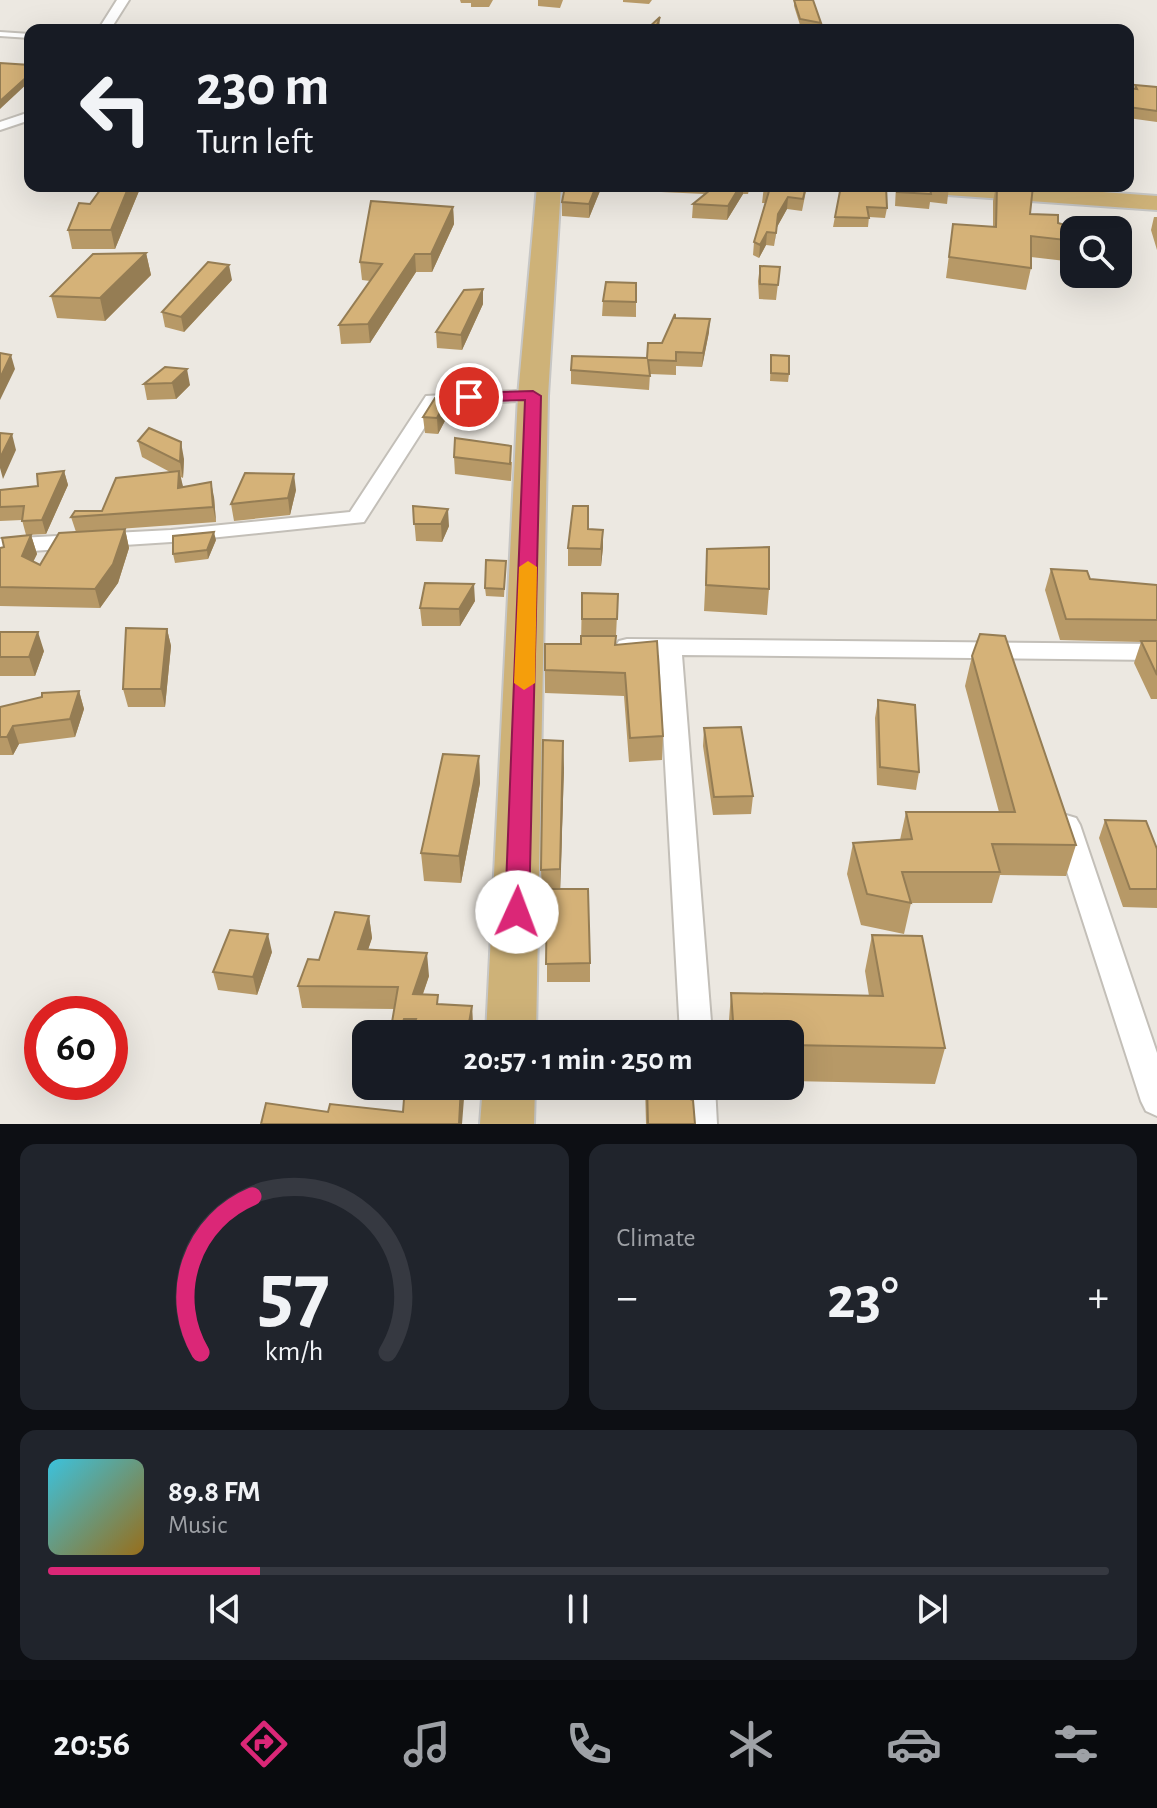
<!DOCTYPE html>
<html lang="en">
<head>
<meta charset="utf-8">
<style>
  body { margin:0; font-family:"Alegreya Sans",sans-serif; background:#20242c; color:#f1f3f6; height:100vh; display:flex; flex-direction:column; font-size:30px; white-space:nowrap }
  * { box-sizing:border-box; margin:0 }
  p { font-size:26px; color:#9ea1a6 }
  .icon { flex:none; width:44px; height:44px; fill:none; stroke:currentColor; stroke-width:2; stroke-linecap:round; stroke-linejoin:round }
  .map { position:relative; height:1124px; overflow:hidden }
  .drawer { display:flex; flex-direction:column; gap:20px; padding:20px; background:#0d0f14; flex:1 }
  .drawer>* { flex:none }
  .hud { position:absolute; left:24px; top:24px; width:1110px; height:168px; border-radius:16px; box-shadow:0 8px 32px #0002; background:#171b24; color:#f1f3f6; overflow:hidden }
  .fabs { position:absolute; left:1060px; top:216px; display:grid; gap:16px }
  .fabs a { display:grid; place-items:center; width:72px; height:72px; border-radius:16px; background:#171b24; box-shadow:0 8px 32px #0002; font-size:40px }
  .speed { position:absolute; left:24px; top:996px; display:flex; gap:16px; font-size:40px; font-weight:700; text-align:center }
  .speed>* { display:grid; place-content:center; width:104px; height:104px; border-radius:50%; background:#171b24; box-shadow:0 8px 32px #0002; line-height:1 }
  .speed .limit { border:12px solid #d22; background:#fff; color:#111 }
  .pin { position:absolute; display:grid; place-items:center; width:68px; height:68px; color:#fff; margin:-34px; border:4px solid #fff; border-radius:50%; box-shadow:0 2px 8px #0007 }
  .me { position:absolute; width:88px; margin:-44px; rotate:2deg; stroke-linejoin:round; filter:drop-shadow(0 0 6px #0008) }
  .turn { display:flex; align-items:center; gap:28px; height:168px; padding:0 40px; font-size:36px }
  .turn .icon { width:104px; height:104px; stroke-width:2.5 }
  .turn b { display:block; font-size:56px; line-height:68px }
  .big { font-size:60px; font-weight:700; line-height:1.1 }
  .drawer .card { flex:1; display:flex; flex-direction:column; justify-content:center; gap:12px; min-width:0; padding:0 28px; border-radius:16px; background:#20242c }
  .drawer .dial { align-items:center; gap:0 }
  .dial svg { height:208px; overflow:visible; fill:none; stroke:#363941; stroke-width:7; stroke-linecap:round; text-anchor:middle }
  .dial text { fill:#f1f3f6; stroke:none }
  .song { display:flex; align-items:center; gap:24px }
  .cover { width:96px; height:96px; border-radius:12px; background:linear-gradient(135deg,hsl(190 70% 55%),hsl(40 70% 35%)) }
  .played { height:8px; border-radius:4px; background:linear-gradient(90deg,#db2777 20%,#363941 20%) }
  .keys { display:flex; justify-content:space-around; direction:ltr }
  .heat { display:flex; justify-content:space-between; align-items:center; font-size:44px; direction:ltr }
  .drawer .tiles { flex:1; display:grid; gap:20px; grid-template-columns:1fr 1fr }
  .card:last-child { grid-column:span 2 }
  .trip { position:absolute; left:352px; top:1020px; width:452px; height:80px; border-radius:16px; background:#171b24; box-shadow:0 8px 32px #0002; font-weight:700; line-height:80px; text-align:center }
  .menu { display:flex; height:128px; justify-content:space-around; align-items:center; background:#090b0e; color:#9ea1a6 }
  .menu .icon { width:56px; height:56px }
  .menu .active { color:#db2777 }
  .menu b { font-size:36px; color:#f1f3f6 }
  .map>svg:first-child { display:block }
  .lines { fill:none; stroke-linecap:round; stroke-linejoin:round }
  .lane-casing { stroke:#c3bfb8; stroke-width:4 }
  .street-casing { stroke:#c3bfb8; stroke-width:4 }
  .primary-casing { stroke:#c6c6c5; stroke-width:4 }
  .lane { fill:#fff; fill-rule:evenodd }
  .street { fill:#fff; fill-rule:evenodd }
  .primary { fill:#ceb278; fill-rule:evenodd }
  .wall { fill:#b79967 }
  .shaded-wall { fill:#957d54 }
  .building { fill:#d5b278; stroke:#957d54; stroke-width:2 }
  .route { fill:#db2777; stroke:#8e194d; stroke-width:2 }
  .slow { fill:#f59e0b }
</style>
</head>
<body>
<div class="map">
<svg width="1157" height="1124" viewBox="0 0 1157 1124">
  <rect width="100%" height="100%" fill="#ece8e1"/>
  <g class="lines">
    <g class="lane-casing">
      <path id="lane" d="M0 32 30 34V38L0 36Z"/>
    </g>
    <g class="street-casing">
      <path id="street" d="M117 0H129L110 30H98Z
        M30 112V120L0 130V122Z
        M533 390 540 392 542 396 540 400 439 405 364 522 171 542 0 553V539L171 530 350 512 426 396Z
        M627 639 1157 644V660L682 655 712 1034H680L659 655 619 653 615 647 619 641Z
        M1066 815 1076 818 1080 825 1157 1053V1116L1146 1111 1141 1101 1052 825 1056 818Z
        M683 1086H715L717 1124H685Z"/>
    </g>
    <g class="primary-casing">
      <path id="primary" d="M537 186H561L548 396 536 1034H486L518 396Z
        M907 186H1021L1157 196V210L919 193Z
        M483 1086H535L534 1124H480Z"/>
    </g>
    <use href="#lane" class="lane"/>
    <use href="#street" class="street"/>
    <use href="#primary" class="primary"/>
  </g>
  <path class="wall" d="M460 0H493L489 7H471V3H461Z
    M538 0H563L560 8 538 6Z
    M623 0H652L649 4 623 2Z
    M794 0 821 23 820 29 800 25 794 6Z
    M1135 85 1157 87V122L1128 118V88L1134 89Z
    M565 186H602L589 218 562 216V202Z
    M639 186H750L748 194H743L727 220 692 218 693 204 705 194 639 191Z
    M764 186H807L802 211 787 209 777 227 774 246 766 245 759 258 753 255 754 242 766 203H762Z
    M841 186 887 208 885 218 869 217 868 227H833Z
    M896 186H949L947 204 930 202 929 209 895 206Z
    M996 186H1033L1030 214 1074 230V262L1031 257V268L1026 290 946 278 953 224 993 227V201Z
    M139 191 115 249H72L68 230 90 204Z
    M453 207 454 224 432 272H416L370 343 341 344 339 325 370 281 362 280 360 262Z
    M1154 217H1157V250L1151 230Z
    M146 253 151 275 105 321 57 318 51 296Z
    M760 266 780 267 776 300 759 299 758 281Z
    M232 280 184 332 165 327 162 312Z
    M636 283V317L602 316 603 301Z
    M483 289V304L462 350 437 348 436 332Z
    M675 318 709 332 702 367 676 366V375L650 374 649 390 571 384V370L647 358 662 343Z
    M771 355 789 374 788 382 770 381Z
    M165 367 190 385 176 399 147 400 144 384Z
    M447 399 448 415 438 434 425 433 423 417Z
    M138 441 184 459 183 478 181 477 182 487 214 497 216 522 76 532 71 517 102 511 170 472 142 457Z
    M454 457 512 462 511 481 455 474Z
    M64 471 68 485 46 534 26 535 22 520 0 521V490L38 486Z
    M296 490 290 515 234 521 231 504Z
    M413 506 449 526 442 542 416 541Z
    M125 529 129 548 118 583 100 608 0 606V548L31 535 37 554 33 562 40 565Z
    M588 529 603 547 601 566H568V548Z
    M216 540 208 559 175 563 173 554Z
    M707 549 769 589 767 615 704 611Z
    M506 561 504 597 486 596 485 588Z
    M1051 569 1090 579 1157 585V699H1151L1134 663 1141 642 1060 640 1045 590Z
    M582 593 618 594 616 636H614L615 645 663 736 662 760 629 762 624 696 545 693V670L581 644Z
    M475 601 460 626H422L420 608Z
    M167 629 171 646 165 707H128L123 689Z
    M0 632 44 651 35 676H0Z
    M972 656 1076 845 1066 876 1000 875 992 903H911L904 934 861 925 847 874 853 843 900 840 906 812H999L965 686Z
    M79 691 84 709 75 737 19 744 13 755H0V707Z
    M878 700 919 772 916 790 877 785 875 718Z
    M704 728 753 796 751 814 713 815 703 746Z
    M479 756 480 783 461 883 424 881 421 853Z
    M564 768 560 889 590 963V982H547V897H542L541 870Z
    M1105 820 1157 849V908L1123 907 1099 838Z
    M369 916 372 938 368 949 429 976 423 994 439 1004 472 1006 473 1029V1034H392L391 1028 394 1009 302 1008 298 986 319 960Z
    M872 935 945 1048 935 1084 790 1081V1034H728L731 993 869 996 865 971Z
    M272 952 257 995 218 990 213 972Z
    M645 1086H684V1097L695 1124H646Z"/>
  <path class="shaded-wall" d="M660 17 659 30H655Z
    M30 74V81L0 109V101Z
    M129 186H138L139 191 115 249 111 230Z
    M596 186H602L589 218V204Z
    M740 186H743V194L727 220 728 206Z
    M788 197 787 209 777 227 774 246 778 214Z
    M453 207 454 224 432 272 431 254Z
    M767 232 766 245 759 258 760 245Z
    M146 253 151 275 105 321 100 298Z
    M415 254 416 272 370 343 368 324Z
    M229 265 232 280 184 332 181 317Z
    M483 289V304L462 350 461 335Z
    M710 319 709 332 702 367 703 353Z
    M11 355 15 369 0 400V378Z
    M187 369 190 385 176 399 172 383Z
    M447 399 448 415 438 434 437 418Z
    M12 434 16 450 3 479 0 468V458Z
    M181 442 184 459 183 478 180 462Z
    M64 471 68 485 46 534 42 520Z
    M179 471 183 486 182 503 178 488Z
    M294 474 296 490 290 515 288 498Z
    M211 482 214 497 216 522 213 507Z
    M448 509 449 526 442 542 441 524Z
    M125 529 129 548 118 583 100 608 95 589Z
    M603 530V547L601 566V549Z
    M214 532 216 540 208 559 207 550Z
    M31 535 37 554 27 574 22 556Z
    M474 584 475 601 460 626 459 609Z
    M167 629 171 646 165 707 161 689Z
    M38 632 44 651 35 676 29 657Z
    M79 691 84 709 75 737 70 719Z
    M13 726 19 744 13 755 7 737Z
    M563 741 564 768 560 896V869Z
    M479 756 480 783 461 883 459 856Z
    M369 916 372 938 361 971 358 949Z
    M268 934 272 952 257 995 253 977Z
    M427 953 429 976 415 1016 413 994Z
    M472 1006 473 1029V1034H467Z
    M404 1019 406 1034H401L400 1030Z
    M461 1086H465L462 1124H459Z"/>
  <path class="building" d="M794 0H813L821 23 800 19Z
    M660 17 655 30H646Z
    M0 63 30 65V74L0 101Z
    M1135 85 1157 87V111L1128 107V88L1137 89Z
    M103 186H129L111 230H68L79 203 90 204Z
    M565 186H596L589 204 562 202Z
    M715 186H740L728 206 693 204Z
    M764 186H806L803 199 788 197 778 214 776 233 767 232 760 245 754 242 769 191H763Z
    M841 186H886L887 208 867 207 869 218 835 217Z
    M897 186H949V190L930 188 931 194 897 192Z
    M997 186H1033L1030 214 1058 215V223L1081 230H1074V241L1031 236V268L949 257 953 224 996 227Z
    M371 201 453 207 431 254H415L368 324 339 325 382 264 360 262Z
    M146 253 100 298 51 296 93 254Z
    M208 262 229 265 181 317 162 312Z
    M760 266 780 267 778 285 760 284Z
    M606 282 636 283V302L603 301Z
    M483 289 461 335 436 332 464 290Z
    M675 314V318L710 319 703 353 676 352V361L648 360 650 376 571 370 572 356 647 358 648 343H662Z
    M0 353 11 355 0 378Z
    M771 355 789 356V374L771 373Z
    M165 367 187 369 172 383 144 384Z
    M435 398 447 399 437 418 423 417Z
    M149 428 181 442 180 462 138 441Z
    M0 433 12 434 0 458Z
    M455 438 511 446 510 464 454 457Z
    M64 471 42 520 22 521 24 506 0 507V490L38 486 37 474Z
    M179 471 178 488 211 482 213 507 71 517 75 511H102L116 478Z
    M245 473 294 474 288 498 231 504Z
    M413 506 448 509 441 524H414Z
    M573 506H588V529L603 530 601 549 568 548Z
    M125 529 113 564 95 589 0 587V548L4 547 2 538 31 535 22 556 40 565 59 533Z
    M214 532 207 550 173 554V536Z
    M769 547V589L706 585 707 549Z
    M486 560 506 561 504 589 485 588Z
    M1051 569 1087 571 1090 579 1157 585V620L1066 619Z
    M425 583 474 584 459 609 420 608Z
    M582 593 618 594 617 619H582Z
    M126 628 167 629 161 689H123Z
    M0 632H38L29 657H0Z
    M980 634 1005 636 1076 845 992 844 1000 872H902L911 903 867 894 853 843 912 839 906 812H1015L972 656Z
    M581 636H616L615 645 657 641 663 736 630 738 625 673 545 670V644H581Z
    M1141 641H1157V675Z
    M79 691 70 719 13 726 7 737H0V707L42 697V693Z
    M878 700 915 705 919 772 880 767Z
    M741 727 753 796 714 797 704 728Z
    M543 740 563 741 560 869 541 870Z
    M443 754 479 756 459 856 421 853Z
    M1105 820 1146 821 1157 849V889H1130Z
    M547 889H588L590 963 546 964Z
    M335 912 369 916 358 949 427 953 413 994 438 995 437 1004 472 1006 467 1034H410L416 1019H404L400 1030 391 1028 398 987 298 986 308 959 319 960Z
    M230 930 268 934 253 977 213 972Z
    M872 935 922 936 945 1048 790 1045V1034H734L731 993 883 996Z
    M405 1086H461L459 1124H261L266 1103 328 1112 330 1104 403 1112Z
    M647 1086H684V1097L693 1100 695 1124H648Z"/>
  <path class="route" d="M533 391 541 396 529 912 526 919 517 922 509 919 505 912 525 400 469 402 461 397 469 393Z"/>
  <path class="slow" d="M528 561 537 567 535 683 524 690 514 683 519 567Z"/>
</svg>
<div class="fabs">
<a><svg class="icon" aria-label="search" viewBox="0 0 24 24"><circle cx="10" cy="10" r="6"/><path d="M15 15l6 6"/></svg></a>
</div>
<div class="speed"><div class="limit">60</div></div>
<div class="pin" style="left:469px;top:397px;background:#d93025"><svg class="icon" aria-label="arrive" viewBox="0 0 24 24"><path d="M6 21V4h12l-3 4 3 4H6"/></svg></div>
<svg class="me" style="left:517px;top:912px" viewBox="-20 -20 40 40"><circle r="19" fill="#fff"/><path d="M0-13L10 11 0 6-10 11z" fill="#db2777"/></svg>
<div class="trip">20:57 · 1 min · 250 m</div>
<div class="hud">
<div class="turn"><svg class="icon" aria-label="left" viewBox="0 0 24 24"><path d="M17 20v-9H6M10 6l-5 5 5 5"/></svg><div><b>230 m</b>Turn left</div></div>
</div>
</div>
<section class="drawer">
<div class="tiles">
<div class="card dial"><svg viewBox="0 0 100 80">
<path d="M14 69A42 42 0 1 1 86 69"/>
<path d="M14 69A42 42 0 0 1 34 9" stroke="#db2777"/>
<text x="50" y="56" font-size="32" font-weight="700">57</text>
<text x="50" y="72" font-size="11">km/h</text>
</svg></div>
<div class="card"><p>Climate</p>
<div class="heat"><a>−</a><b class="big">23°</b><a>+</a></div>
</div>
<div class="card">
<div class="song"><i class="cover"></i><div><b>89.8 FM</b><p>Music</p></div></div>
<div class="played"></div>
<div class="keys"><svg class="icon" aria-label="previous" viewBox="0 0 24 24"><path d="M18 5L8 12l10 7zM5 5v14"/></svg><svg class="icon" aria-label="pause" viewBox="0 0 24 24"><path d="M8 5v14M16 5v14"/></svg><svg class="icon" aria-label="next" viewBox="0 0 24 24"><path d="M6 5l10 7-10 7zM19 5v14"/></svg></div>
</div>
</div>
</section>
<nav class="menu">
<b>20:56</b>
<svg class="icon active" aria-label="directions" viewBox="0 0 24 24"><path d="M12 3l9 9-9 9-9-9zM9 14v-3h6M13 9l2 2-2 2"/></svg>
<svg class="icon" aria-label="music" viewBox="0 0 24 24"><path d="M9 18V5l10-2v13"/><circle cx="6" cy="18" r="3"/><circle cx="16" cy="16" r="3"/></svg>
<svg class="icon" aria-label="phone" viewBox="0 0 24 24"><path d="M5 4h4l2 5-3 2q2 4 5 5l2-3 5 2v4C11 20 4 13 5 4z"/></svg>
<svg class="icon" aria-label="climate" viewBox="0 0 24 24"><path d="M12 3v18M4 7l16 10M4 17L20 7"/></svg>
<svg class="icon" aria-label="car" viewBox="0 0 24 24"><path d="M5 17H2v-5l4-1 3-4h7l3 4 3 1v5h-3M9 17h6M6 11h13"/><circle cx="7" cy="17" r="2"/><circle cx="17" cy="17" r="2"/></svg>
<svg class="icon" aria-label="filters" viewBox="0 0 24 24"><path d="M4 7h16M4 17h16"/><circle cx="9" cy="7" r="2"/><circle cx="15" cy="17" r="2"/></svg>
</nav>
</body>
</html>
